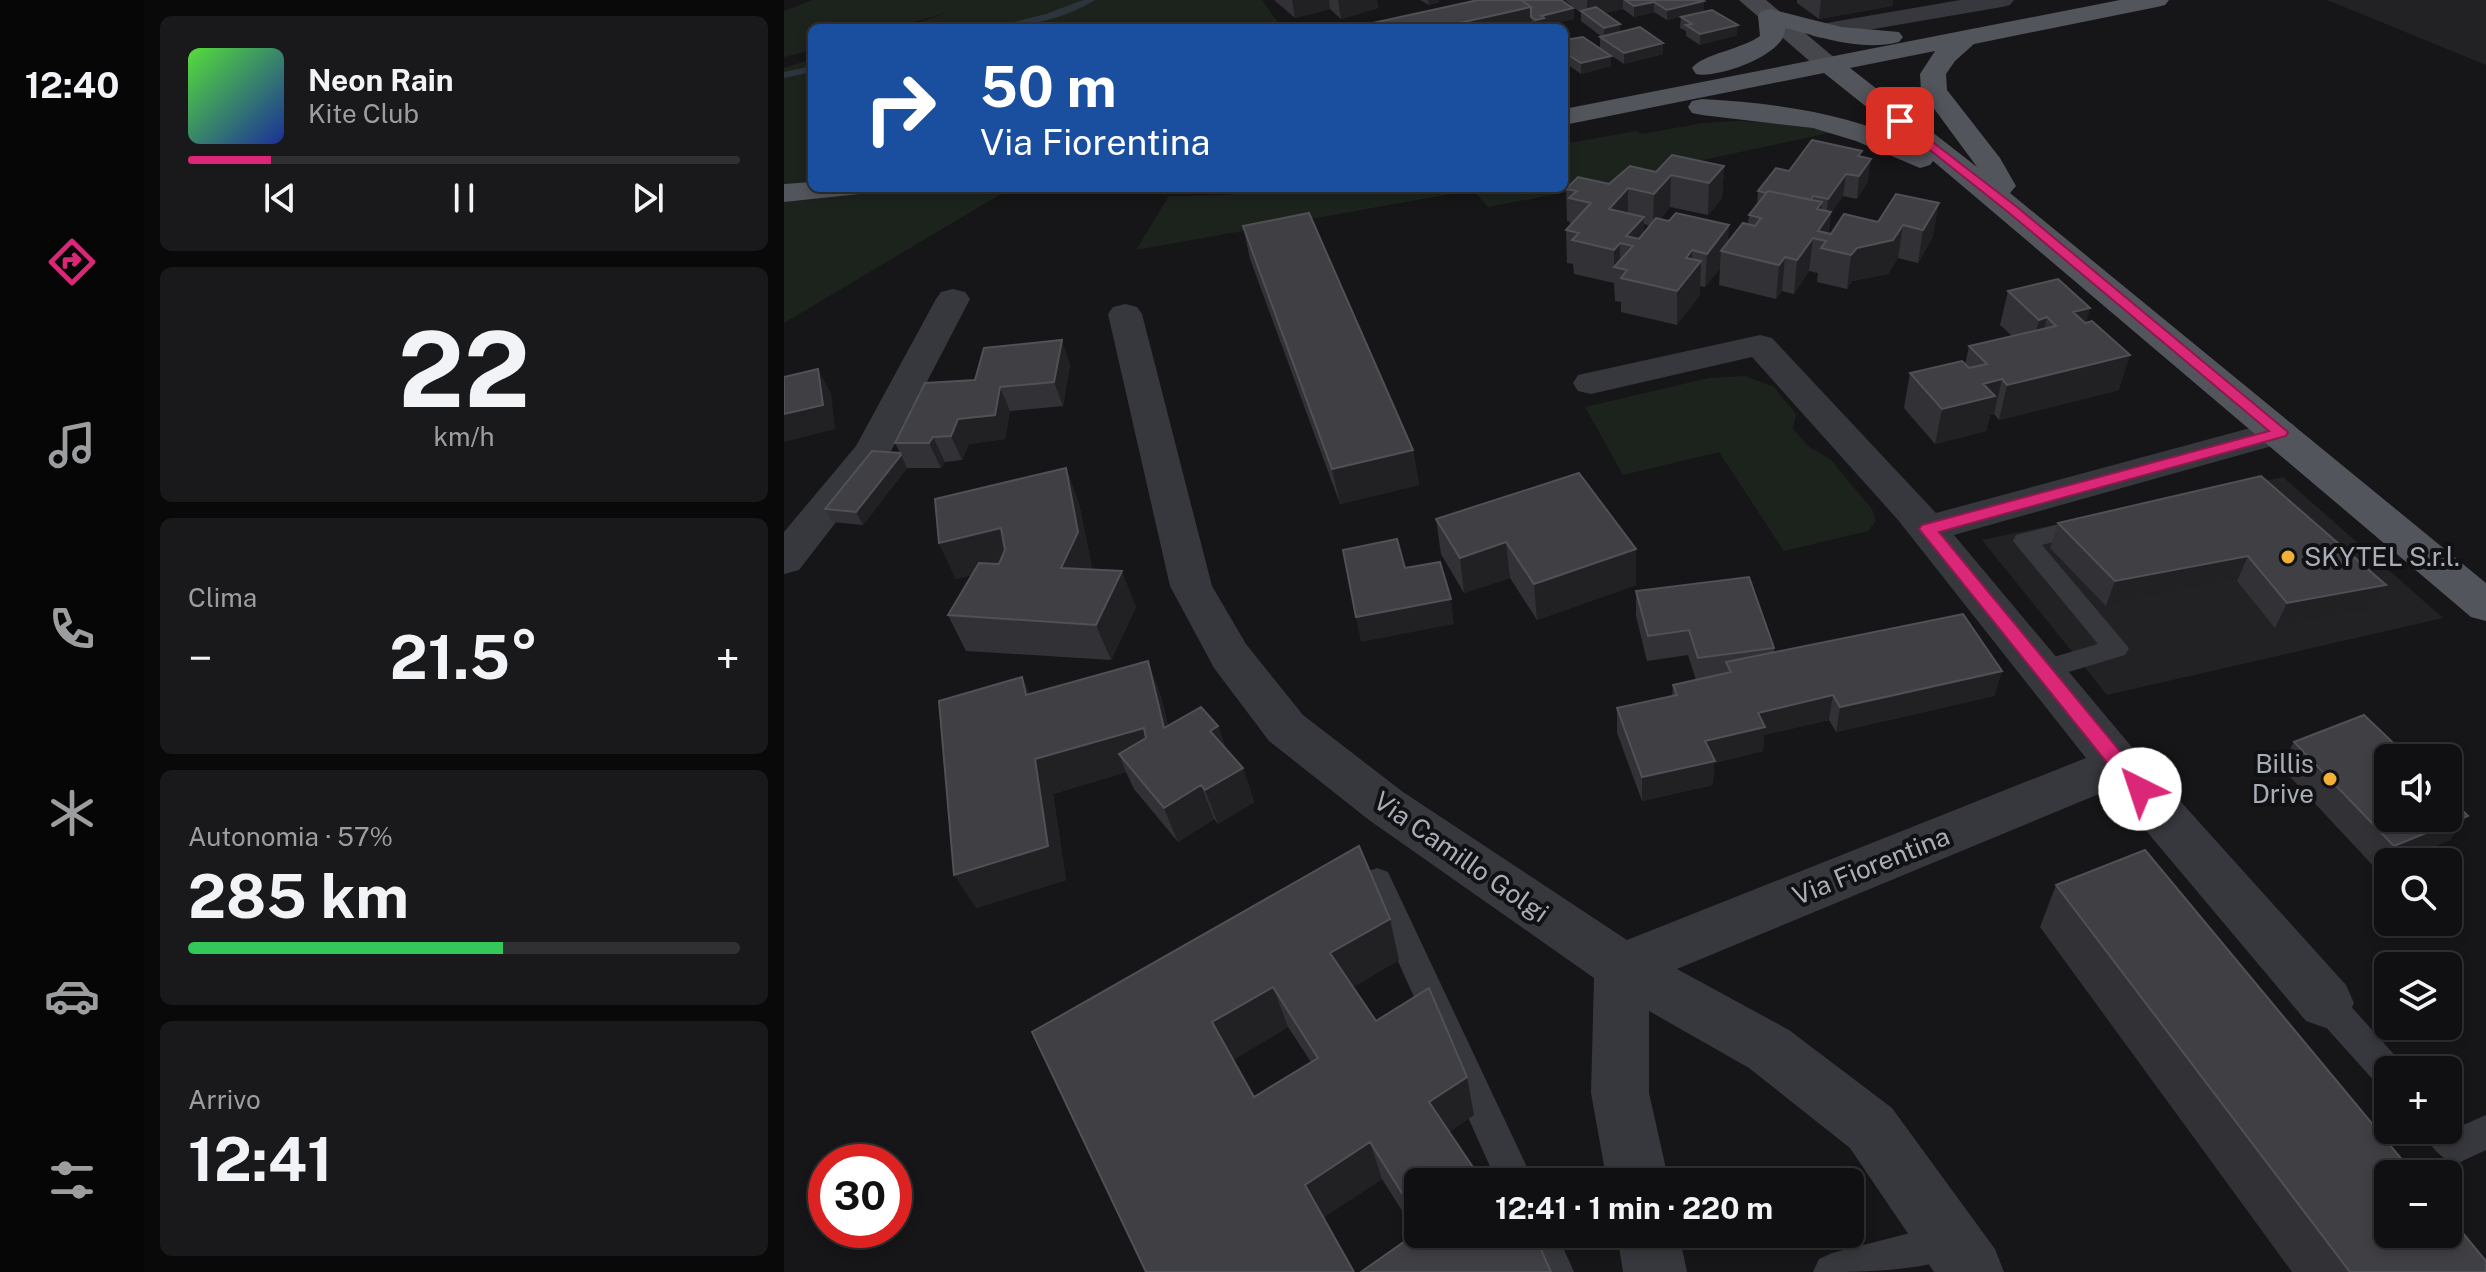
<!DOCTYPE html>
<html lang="it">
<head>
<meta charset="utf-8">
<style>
  body { margin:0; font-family:"Public Sans",sans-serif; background:#19191b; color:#f1f3f6; height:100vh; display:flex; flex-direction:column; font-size:30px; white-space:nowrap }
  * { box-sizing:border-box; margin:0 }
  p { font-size:26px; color:#9c9d9f }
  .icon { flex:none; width:44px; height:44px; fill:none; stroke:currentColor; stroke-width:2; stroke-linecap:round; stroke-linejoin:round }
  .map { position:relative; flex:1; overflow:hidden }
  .sheet { display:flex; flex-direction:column; gap:16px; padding:16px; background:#09090a; width:640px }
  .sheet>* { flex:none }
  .guide { position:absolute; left:24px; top:24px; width:760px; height:168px; border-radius:12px; box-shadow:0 4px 12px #0003,0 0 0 2px #303032; background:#1a4fa0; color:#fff; overflow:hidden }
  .buttons { position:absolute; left:1590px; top:744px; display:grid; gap:16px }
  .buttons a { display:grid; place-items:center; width:88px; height:88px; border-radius:12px; background:#101012; box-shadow:0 4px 12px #0003,0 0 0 2px #303032; font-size:40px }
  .speed { position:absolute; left:24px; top:1144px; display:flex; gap:16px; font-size:40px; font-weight:700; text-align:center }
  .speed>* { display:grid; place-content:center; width:104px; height:104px; border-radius:50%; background:#101012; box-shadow:0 4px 12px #0003,0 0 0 2px #303032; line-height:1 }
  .speed .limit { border:12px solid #d22; background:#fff; color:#111 }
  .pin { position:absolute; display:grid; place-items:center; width:68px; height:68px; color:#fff; margin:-34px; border-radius:16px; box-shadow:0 4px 12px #0006 }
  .me { position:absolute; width:88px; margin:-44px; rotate:319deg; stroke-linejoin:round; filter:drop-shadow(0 0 6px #0008) }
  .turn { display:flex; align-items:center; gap:28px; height:168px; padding:0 40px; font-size:36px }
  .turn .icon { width:104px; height:104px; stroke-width:2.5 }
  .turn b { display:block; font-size:56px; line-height:68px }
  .big { font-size:60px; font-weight:700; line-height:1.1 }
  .sheet .card { flex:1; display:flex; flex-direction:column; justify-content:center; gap:12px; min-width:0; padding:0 28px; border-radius:12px; background:#19191b }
  .sheet .dial { align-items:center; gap:0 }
  .dial b { font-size:104px; line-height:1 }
  .song { display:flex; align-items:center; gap:24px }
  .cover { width:96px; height:96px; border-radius:12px; background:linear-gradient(135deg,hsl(110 70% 55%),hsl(230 70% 35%)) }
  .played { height:8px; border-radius:4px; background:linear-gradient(90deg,#db2777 15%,#303032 15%) }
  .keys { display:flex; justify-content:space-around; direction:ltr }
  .heat { display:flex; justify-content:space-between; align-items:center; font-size:44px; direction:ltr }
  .charge { height:12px; border-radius:6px; background:linear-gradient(90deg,#34c759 57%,#303032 0) }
  .trip { position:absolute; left:620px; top:1168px; width:460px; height:80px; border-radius:12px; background:#101012; box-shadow:0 4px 12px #0003,0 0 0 2px #303032; font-weight:700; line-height:80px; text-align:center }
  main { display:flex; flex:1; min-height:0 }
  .menu { display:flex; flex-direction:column; width:144px; justify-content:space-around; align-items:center; background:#060607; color:#9c9d9f }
  .menu .icon { width:56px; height:56px }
  .menu .active { color:#db2777 }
  .menu b { font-size:36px; color:#f1f3f6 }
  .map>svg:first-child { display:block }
  .built { fill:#222225 }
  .green { fill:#1c231d }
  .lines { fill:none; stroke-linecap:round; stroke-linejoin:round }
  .stream { fill:#2c353c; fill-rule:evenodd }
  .lane { fill:#37383d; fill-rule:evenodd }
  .street { fill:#37383d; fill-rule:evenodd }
  .secondary { fill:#45474d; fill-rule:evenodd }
  .primary { fill:#53555c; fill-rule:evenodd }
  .wall { fill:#323236; fill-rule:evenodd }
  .shaded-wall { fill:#212124 }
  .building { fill:#3f3f44; stroke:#4f5156; stroke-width:2; fill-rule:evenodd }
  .route { fill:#db2777; stroke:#8e194d; stroke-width:2 }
  .poi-dot { fill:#f2b134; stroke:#111113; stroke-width:3 }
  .labels { text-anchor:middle; stroke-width:8; stroke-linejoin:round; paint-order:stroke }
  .poi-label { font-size:26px; fill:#a8adb8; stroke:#111113; text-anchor:start }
  .street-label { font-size:26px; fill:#a8adb8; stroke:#111113 }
</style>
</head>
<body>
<main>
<nav class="menu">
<b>12:40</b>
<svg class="icon active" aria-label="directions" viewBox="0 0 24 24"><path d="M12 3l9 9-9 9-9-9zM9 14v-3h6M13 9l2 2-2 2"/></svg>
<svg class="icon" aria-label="music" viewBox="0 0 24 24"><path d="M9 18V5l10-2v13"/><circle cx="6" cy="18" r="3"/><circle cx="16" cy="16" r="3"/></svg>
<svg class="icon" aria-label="phone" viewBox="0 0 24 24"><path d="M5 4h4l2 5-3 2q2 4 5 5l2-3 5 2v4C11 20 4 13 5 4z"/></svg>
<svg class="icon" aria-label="climate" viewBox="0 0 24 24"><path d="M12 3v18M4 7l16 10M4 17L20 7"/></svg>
<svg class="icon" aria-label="car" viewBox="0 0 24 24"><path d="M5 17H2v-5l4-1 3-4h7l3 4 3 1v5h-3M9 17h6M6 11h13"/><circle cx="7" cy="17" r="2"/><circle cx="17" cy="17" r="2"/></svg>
<svg class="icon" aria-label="filters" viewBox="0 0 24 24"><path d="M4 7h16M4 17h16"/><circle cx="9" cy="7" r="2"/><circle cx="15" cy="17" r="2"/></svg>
</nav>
<section class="sheet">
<div class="card">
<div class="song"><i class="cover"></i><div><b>Neon Rain</b><p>Kite Club</p></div></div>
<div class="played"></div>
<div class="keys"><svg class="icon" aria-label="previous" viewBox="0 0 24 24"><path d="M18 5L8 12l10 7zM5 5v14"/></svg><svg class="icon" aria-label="pause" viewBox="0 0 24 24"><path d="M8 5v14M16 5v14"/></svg><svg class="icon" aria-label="next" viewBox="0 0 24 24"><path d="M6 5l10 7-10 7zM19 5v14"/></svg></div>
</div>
<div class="card dial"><b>22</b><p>km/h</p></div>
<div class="card"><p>Clima</p>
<div class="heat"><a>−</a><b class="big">21.5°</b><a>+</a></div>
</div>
<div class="card"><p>Autonomia · 57%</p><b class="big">285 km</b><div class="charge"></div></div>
<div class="card"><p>Arrivo</p><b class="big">12:41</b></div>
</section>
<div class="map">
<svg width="1702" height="1272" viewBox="0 0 1702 1272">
  <rect width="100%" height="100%" fill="#161618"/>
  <path class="built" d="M1543 0H1702V65Z
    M1499 477 1659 618 1323 695 1198 540Z"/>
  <path class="green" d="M28 0H478L498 28H120L162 13 107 28H28V50L0 57V11Z
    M28 59V188H227L0 323V68Z
    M956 121 1001 123 1050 132 914 161 910 168 704 207 689 190 352 250 385 196 438 195 509 188H780V144L852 131 858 134 918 123Z
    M961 376 990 387 1012 414 1009 429 1025 447 1046 459 1088 509 1092 521 1084 531 1000 551 935 452 839 475 801 407 925 378Z"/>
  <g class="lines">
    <path class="stream" d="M299 0H311C283 18 240 28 206 28L262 14Z
      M28 66V72L0 78V72Z"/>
    <path class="lane" d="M1303 517 1311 519 1315 525 1311 531 1258 545 1345 648 1341 655 1258 680 1249 677 1245 670 1249 663 1314 644 1229 541 1232 535Z
      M593 868 604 872 750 1182H713L578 881 582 872Z
      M1542 988 1554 992 1616 1061 1620 1070H1604V1088L1592 1083 1530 1014 1526 1003 1530 992Z
      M1702 1115V1150L1672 1164C1655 1158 1646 1146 1639 1130H1664V1116L1677 1126Z
      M1169 1222 1182 1228 1188 1241 1182 1254C1132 1272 1082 1272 1029 1272L1035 1259 1048 1253Z
      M735 1234H773L790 1272H752Z"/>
    <path class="street" d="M1176 0H1230L1226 5 1218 7 1037 38 1028 36 1025 31 1028 26 1037 24Z
      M169 289 181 292 186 299 107 451 15 570 0 574V532L72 446 152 299 157 292Z
      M341 304 353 307 358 314 428 586 462 644 519 715 619 792 843 940 1302 758 1114 520 968 357 807 394 794 391 789 383 794 375 976 335 988 338 1152 513 1496 420 1509 424 1515 432 1509 440 1170 535 1352 752 1562 985 1570 1003 1562 1021 1542 1028 1522 1021 1327 789 893 969 1005 1030 1108 1108 1211 1249 1220 1272H1150L1066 1148 965 1068 865 1011V1093L885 1182H823L807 1093 810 978 585 820 485 741 430 668 386 586 324 314 329 307Z
      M833 1234H895L903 1272H839Z"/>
    <path class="secondary" d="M955 0H982L1059 65 1055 71H1037Z"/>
    <path class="primary" d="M1336 0H1385L1381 5 1373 7 1190 44 1171 61 1162 74 1163 90 1216 158 1232 186 1226 193 1702 583V621L1687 617 1149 161 1146 165 1136 168 1072 141 1029 128 918 115 908 113 904 107 908 101 918 99C991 103 1062 113 1129 144L1040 73 780 125V109ZM1151 51 1136 74 1137 91 1193 167 1066 68Z
      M986 9 1057 27 1115 32 1119 37 1115 42C1078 52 1037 37 1001 28 1003 55 933 79 912 74L908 68C918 54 959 49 976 36L974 16 977 11Z
      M28 182V188H79L75 194 0 202V184Z"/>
  </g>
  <path class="wall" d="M490 0H593L594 8 557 19 546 9 511 18Z
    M636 0H655V2L645 5Z
    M781 0H918L920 11 883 20 870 12 850 17 839 9 820 13 836 32 879 43V54L840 64 816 48V37H818L797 21V13Z
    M1013 0H1109L1108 6 1035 19 1013 3Z
    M789 8 790 19 761 26V28H566Z
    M897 17 953 35 916 45 902 36V31L896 28Z
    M780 40 827 56V66L797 74 780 62Z
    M1077 157 1084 181 1073 199 1059 196 1047 213 1045 233 1094 222 1112 194 1149 236 1134 263 1114 258 1104 274 1068 281 1063 289 1033 282 1034 273 1025 271 1010 294 998 291 992 299 935 285 936 268 921 287 916 286V295L893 325 837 312V302L831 301 830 283 790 274 789 264 783 263 782 230 786 225V222L783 221 782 189 825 184 872 172 940 166 938 198 924 215 886 207 876 219 944 242 964 224 965 215 973 205 974 191 1005 171ZM860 224 866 226 860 233Z
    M459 226 629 450 635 485 556 504 466 259Z
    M1224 291 1302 322 1335 390 1215 420 1210 414 1206 415 1202 431 1151 444 1120 408 1126 373 1181 365 1185 346 1228 336 1216 325Z
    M286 364 279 406 226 411 221 439 185 444 178 460 161 462 157 468H123L79 525 48 522 41 509 116 453 111 443 191 380Z
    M282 468 295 504 308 568 307 570 352 607 327 660 182 651 164 615 188 575 172 579 155 543Z
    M1477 476 1602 585 1588 610 1491 628 1453 581 1322 606 1266 548 1274 523Z
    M652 519 852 549V585L753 620 726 578 680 593 657 554Z
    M852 591 990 648V652L1218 671 1210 696 1052 732 1045 720 980 735 979 751 930 763 929 785 858 801 833 733V708L888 696 889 685 912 680 904 655 863 661 852 616Z
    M246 693 377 696 384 725 434 726 442 749 459 768 470 802 434 824 430 819 394 842 350 789 342 772 269 794 282 880 192 908Z
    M1510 742 1666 840 1593 870 1496 766Z
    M1272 885 1702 1272H1508L1256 927Z
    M615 960 569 987 592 1021 690 1115 665 1132 634 1182V1234L632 1233 598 1179 540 1217 248 1032ZM504 1027 527 1062 470 1097 449 1060Z"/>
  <path class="shaded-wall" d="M508 0H545L546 9 511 18Z
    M554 0H593L594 8 557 19Z
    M644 0H655V2L645 5Z
    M803 0H839V9L805 17 803 15Z
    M1037 0H1109L1108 6 1035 19Z
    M920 1V11L883 20V10Z
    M870 2V12L850 17V6Z
    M747 7 748 27 662 28V26Z
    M789 8 790 19 761 26V28H752V20L757 16Z
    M658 24 659 28H641Z
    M836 24V35L820 38V28Z
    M954 25 953 35 916 45V34Z
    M879 43V54L840 64V53Z
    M827 56V66L797 74V63Z
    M1087 159 1084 181 1073 199 1075 176Z
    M940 166 938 198 924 215 925 183Z
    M1062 174 1059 196 1047 213 1044 244 1042 241 1033 239V209L1038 202 1035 229 1042 220 1044 199Z
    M887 175 886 207 869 226 870 194Z
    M844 188V221L825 209Z
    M1155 203 1149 236 1134 263 1139 230Z
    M860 217V250L849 246 842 236Z
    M945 225 944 253 937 251 936 268 921 287 923 254Z
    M1119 225 1114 258 1104 274 1068 281 1063 289 1067 255 1073 248Z
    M1029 238 1025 271 1010 294 1013 260Z
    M836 243V269L830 267V284V250Z
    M908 250V273L917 261 916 295 893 325V291L902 258Z
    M1001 257 998 291 992 299 995 265Z
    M1306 308 1297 342 1289 312Z
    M1263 317 1255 351 1246 354 1255 320Z
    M278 340 286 364 279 406 270 382Z
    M1346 355 1335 390 1215 420 1223 385Z
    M34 369 47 393 51 429 0 442V414Z
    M1218 379 1210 414 1206 415 1202 431 1151 444 1158 409 1199 384Z
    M216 387 226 411 221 439 185 444 178 460 167 436 174 419Z
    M149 437 161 462 157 468 145 443Z
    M629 450 635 485 556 504 548 469Z
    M117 455 123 468 79 525 72 512Z
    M282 468 295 504 308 568 292 603 277 568Z
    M217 528 233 564 172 579 155 543Z
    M722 542 726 578 680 593 676 558Z
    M852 549V585L753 620 750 584Z
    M1464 556 1453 581 1322 606 1331 581Z
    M338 571 352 607 327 660 312 625Z
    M1602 585 1588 610 1491 628 1503 603Z
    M667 599 670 624 577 642 572 617Z
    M364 661 377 696 393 763 380 728Z
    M1218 671 1210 696 1052 732 1056 707Z
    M238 677 256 713 242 695Z
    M1049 695 1045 720 980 735 979 751 930 763 929 785 858 801V777L921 741 974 713Z
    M434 726 446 761 426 731Z
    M360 728 374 763 335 754 342 772 269 794 282 880 192 908 170 875 251 759Z
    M459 768 470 802 434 824 421 790Z
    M417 785 430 819 394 842 380 808Z
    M1684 816 1666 840 1612 862H1604V865L1593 870 1610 846Z
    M606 919 615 960 558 994 546 953Z
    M489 987 504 1027 446 1062 428 1022Z
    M683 1077 690 1115 654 1140 645 1102Z
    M586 1142 598 1179 536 1220 521 1185Z"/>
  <path class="building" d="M694 0H737L747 7 662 26 658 24 641 28H566Z
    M737 0H777L789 8 757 16 760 18 752 20 747 17V7Z
    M841 0H918L920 1 883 10 870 2 850 6Z
    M812 7 836 24 820 28 797 11Z
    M928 10 954 25 916 34 902 25 908 24 897 17Z
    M856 27 879 43 840 53 816 37Z
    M799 37 827 56 797 63 780 52V40Z
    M1028 140 1078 151 1074 156 1087 159 1075 176 1062 174 1044 199 1029 196 1027 200 984 191 982 193 974 191 992 168 1005 171Z
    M888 155 940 166 925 183 887 175 870 194 844 188 825 209 860 217 842 236 855 239 872 218 885 221 892 213 945 225 923 254 908 250 902 258 917 261 893 291 837 278 843 270 830 267 849 246 836 243 830 250 788 240 795 233 782 230 807 203 785 198 793 191 782 189 794 177 825 184 846 166 872 172Z
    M984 191 1038 202 1033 209 1047 212 1034 231 1047 234 1060 214 1094 222 1112 194 1155 203 1139 230 1119 225 1109 240 1073 248 1067 255 1037 248 1042 241 1029 238 1013 260 1001 257 995 265 937 251 959 223 971 226 977 218 965 215Z
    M525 213 629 450 548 469 459 226Z
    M1274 279 1306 308 1289 312 1301 323 1308 321 1346 355 1223 385 1218 379 1199 384 1211 396 1158 409 1126 373 1178 361 1185 368 1203 364 1185 346 1272 326 1263 317 1255 320 1224 291Z
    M278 340 270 382 216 387 211 415 174 419 167 436 149 437 145 443H111L141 383 191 380 200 348Z
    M34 369 39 405 0 414V377Z
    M88 451 116 453 117 455 72 512 41 509Z
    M282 468 294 532 277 568 338 571 312 625 164 615 195 563 215 564 221 550 217 528 155 543 151 499Z
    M795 473 852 549 750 584 722 542 676 558 652 519Z
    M1477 476 1602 585 1503 603 1464 556 1331 581 1274 523Z
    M613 539 621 568 656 562 667 599 572 617 559 550Z
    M965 577 990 648 914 658 905 630 864 636 852 591Z
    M1179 614 1218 671 1056 707 1049 695 974 713 981 727 921 741 931 761 858 777 833 708 893 695 889 685 947 672 942 662Z
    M364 661 380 728 417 707 434 726 426 731 459 768 421 790 417 785 380 808 335 754 362 738 360 728 251 759 264 846 170 875 155 701 238 677 242 695Z
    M1580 715 1625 758H1604V818H1664V796L1684 816 1610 846 1510 742Z
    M575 846 606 919 546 953 592 1021 645 988 683 1077 645 1102 699 1182H634V1219L586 1142 521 1185 570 1272H362L248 1032ZM489 987 534 1058 470 1097 428 1022Z
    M1361 850 1630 1174H1604V1234H1664V1215L1702 1261V1272H1566L1272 885Z
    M721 1168 727 1182H704Z
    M634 1232V1234H750L767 1272H577Z"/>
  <path class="route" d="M1116 117 1233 207 1504 432 1502 436 1155 532 1363 784 1366 789 1363 795H1349L1135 529 1138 525 1485 431 1224 212 1112 123 1110 121Z"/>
  <g class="poi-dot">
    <circle cx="1504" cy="557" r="8"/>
    <circle cx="1546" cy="779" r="8"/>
  </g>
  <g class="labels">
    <g class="poi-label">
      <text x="1520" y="566">SKYTEL S.r.l.</text>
      <text x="1530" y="773" text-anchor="end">Billis<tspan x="1530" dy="30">Drive</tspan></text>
    </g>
    <g class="street-label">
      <text transform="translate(677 857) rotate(35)" y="9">Via Camillo Golgi</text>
      <text transform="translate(1087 866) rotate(-22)" y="9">Via Fiorentina</text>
    </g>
  </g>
</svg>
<div class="buttons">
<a><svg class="icon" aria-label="sound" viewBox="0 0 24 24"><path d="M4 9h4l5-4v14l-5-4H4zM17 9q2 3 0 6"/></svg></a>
<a><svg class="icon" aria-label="search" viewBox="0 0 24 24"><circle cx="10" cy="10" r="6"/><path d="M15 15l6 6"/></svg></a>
<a><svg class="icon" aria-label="layers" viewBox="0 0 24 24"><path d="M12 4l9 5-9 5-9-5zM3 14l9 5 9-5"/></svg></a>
<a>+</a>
<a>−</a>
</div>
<div class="speed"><div class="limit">30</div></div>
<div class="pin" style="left:1116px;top:121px;background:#d93025"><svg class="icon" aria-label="arrive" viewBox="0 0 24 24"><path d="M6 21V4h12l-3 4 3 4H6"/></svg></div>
<svg class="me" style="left:1356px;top:789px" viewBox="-20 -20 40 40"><circle r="19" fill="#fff"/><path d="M0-13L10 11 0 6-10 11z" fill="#db2777"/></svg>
<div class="trip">12:41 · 1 min · 220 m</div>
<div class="guide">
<div class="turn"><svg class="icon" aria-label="right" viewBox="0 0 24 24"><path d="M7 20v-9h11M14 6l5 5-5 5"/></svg><div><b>50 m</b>Via Fiorentina</div></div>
</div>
</div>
</main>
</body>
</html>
